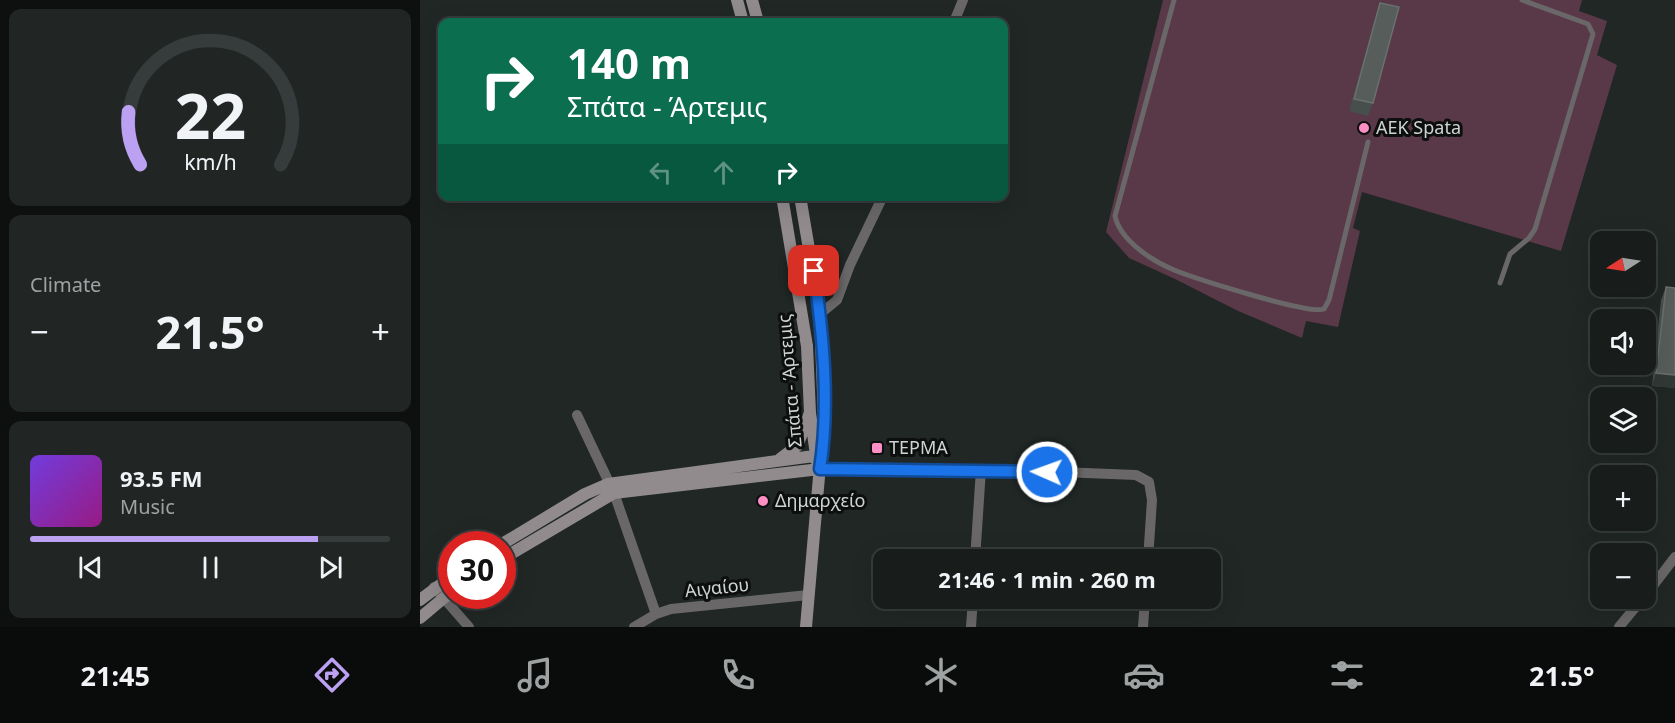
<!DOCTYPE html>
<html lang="en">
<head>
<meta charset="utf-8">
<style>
  body { margin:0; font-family:"Noto Sans",sans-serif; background:#212625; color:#f1f3f6; height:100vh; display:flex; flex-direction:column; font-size:22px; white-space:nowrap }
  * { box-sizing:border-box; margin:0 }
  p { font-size:20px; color:#9fa2a3 }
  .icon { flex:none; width:33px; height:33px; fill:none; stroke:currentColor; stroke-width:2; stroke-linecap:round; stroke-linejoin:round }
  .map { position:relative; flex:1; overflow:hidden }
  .side { display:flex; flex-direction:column; gap:9px; padding:9px; background:#0d100f; width:420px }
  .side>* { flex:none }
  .top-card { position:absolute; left:18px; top:18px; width:570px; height:183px; border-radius:12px; box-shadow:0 6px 24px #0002,0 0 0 2px #363b3b; background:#0b6e4f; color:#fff; overflow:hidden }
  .needle { width:39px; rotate:258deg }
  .buttons { position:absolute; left:1170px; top:231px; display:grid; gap:12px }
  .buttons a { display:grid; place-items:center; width:66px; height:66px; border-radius:12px; background:#181d1c; box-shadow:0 6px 24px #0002,0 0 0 2px #363b3b; font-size:30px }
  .speed { position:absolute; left:18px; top:531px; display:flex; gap:12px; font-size:30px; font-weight:700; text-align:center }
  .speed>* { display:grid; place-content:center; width:78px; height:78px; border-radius:50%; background:#181d1c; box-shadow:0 6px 24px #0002,0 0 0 2px #363b3b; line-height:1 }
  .speed .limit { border:9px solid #d22; background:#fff; color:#111 }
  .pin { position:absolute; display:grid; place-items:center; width:51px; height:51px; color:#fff; margin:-26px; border-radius:12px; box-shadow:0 3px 9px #0006 }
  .me { position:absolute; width:66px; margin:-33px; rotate:272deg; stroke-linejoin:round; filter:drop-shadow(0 0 4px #0008) }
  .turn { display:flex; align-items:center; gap:21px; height:126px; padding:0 30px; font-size:27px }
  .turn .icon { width:78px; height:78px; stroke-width:2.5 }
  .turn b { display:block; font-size:42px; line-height:51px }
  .lanes { display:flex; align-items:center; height:57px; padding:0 30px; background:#0003; justify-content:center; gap:30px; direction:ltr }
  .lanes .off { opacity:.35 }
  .big { font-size:45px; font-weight:700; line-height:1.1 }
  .side .widget { flex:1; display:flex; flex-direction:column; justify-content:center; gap:9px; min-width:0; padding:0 21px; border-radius:12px; background:#212625 }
  .side .dial { align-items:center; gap:0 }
  .dial svg { height:156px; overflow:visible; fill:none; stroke:#363b3b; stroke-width:7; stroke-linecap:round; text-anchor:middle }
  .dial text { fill:#f1f3f6; stroke:none }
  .song { display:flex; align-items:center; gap:18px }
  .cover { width:72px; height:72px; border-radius:9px; background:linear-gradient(135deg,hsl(260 70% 55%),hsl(310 70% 35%)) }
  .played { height:6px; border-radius:3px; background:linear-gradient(90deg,#bca0f2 80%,#363b3b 80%) }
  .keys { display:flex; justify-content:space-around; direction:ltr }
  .heat { display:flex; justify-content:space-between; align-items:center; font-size:33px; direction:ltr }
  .trip { position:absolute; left:453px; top:549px; width:348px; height:60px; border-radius:12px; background:#181d1c; box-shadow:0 6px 24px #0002,0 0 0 2px #363b3b; font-weight:700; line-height:60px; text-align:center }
  .dock { display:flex; height:96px; justify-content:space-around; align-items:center; background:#0a0c0b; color:#9fa2a3 }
  .dock .icon { width:42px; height:42px }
  .dock .on { color:#bca0f2 }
  .dock b { font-size:27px; color:#f1f3f6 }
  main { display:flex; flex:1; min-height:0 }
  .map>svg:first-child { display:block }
  .green { fill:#593847 }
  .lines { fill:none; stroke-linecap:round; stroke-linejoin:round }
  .lane { stroke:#6a6768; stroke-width:5 }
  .street { stroke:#6a6768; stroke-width:10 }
  .secondary { stroke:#918b8e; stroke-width:12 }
  .wall { fill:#474f4c }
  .shaded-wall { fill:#313936 }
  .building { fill:#565d5a; stroke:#69706d; stroke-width:1.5 }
  .route-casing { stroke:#114b97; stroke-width:15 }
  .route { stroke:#1a73e8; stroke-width:10 }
  .poi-dot { fill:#fc8fc3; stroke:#0c0f0e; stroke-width:2 }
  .labels { text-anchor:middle; stroke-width:6; stroke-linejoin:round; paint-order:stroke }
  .poi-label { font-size:18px; fill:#cfd4d2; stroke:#0c0f0e; text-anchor:start }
  .street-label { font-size:18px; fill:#cfd4d2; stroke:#0c0f0e }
</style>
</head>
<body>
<main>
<section class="side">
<div class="widget dial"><svg viewBox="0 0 100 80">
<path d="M14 69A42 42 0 1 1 86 69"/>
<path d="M14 69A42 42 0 0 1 8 42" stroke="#bca0f2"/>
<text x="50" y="56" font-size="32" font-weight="700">22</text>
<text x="50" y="72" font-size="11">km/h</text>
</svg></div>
<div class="widget"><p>Climate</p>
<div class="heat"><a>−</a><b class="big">21.5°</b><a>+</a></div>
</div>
<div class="widget">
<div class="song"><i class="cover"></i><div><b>93.5 FM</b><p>Music</p></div></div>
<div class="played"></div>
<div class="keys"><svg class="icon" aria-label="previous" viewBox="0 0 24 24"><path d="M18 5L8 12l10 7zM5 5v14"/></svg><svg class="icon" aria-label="pause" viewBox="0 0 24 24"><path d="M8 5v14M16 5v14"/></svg><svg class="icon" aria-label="next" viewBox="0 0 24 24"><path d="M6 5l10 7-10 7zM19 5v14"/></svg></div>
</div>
</section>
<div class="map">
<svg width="1255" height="627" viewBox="0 0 1255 627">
  <rect width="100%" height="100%" fill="#202725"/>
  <path class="green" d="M743 0H1162L1159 11 1187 21 1177 55 1197 65 1141 251 942 192 933 228 940 231 918 327 886 321 882 338 818 311 755 279 709 258 686 232Z"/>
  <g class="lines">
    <path class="lane" d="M754 0 695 216C700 240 732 261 754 270 774 278 889 315 904 309L909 300 948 142
      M1080 283 1090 254 1109 238 1115 229 1173 34 1168 24 1102 0"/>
    <path class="street" d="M534 22 543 0
      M400 314 417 300 430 265 463 196
      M157 415 194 493 236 614
      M400 469H561L716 475 729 482 732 500 728 560
      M555 560 561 469
      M14 587 49 627
      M1226 595 1255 557
      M214 627 236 614 251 609 388 595
      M551 627 553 598
      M723 627 725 598
      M1199 627 1223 598"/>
    <path class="secondary" d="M317 0 323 22
      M332 0 338 22
      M362 196 387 346 390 413 397 462
      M380 196 400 314 404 419 386 627
      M360 459 377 446 389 415
      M82 544 165 494 188 484 394 456
      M82 559 194 493 400 469
      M0 600 32 576
      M0 618 32 591"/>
  </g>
  <path class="wall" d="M960 3 953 103 948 116 929 111 956 15Z
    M1246 287 1255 288V388L1232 386 1241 300Z"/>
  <path class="shaded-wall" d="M1236 373 1255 375V388L1232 386Z"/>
  <path class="building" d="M960 3 979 7 953 103 934 99Z
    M1246 287 1255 288V375L1236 373Z"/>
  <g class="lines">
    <g class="route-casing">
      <path id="route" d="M394 271C403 335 410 404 400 469L627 472"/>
    </g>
    <use href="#route" class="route"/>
  </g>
  <g class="poi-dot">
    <circle cx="944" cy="128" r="6"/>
    <rect x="451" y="442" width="12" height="12" rx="3"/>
    <circle cx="343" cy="501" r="6"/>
  </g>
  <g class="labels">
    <g class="poi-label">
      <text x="956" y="134">AEK Spata</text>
      <text x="469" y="454">ΤΕΡΜΑ</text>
      <text x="355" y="507">Δημαρχείο</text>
    </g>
    <g class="street-label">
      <text transform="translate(370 381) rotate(-95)" y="6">Σπάτα - Άρτεμις</text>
      <text transform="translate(297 588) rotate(-6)" y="6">Αιγαίου</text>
    </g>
  </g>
</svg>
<div class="buttons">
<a><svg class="needle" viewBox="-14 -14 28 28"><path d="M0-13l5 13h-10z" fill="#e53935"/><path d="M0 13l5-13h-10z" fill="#9fa2a3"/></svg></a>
<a><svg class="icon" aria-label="sound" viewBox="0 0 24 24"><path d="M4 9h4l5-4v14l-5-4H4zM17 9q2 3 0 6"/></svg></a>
<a><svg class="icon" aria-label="layers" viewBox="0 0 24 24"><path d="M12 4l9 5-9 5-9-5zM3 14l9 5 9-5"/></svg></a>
<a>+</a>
<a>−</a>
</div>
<div class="speed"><div class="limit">30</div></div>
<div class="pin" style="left:394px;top:271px;background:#d93025"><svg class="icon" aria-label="arrive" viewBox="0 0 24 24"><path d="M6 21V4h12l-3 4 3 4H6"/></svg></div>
<svg class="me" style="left:627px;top:472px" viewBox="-20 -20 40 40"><circle r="17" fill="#1a73e8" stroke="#fff" stroke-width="3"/><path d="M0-11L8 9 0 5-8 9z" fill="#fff"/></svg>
<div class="trip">21:46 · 1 min · 260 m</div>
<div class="top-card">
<div class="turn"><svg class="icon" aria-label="right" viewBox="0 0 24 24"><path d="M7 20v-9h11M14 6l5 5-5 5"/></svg><div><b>140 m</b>Σπάτα - Άρτεμις</div></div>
<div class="lanes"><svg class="icon off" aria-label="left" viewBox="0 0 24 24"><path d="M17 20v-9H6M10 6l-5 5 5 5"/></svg><svg class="icon off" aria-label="ahead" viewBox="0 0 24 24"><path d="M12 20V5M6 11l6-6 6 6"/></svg><svg class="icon" aria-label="right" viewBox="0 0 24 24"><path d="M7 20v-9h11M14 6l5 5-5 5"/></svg></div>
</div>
</div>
</main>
<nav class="dock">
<b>21:45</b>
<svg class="icon on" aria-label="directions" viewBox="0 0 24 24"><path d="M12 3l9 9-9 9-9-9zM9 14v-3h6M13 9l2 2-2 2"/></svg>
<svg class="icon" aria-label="music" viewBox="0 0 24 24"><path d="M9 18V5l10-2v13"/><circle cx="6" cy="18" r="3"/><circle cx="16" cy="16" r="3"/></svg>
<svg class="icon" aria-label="phone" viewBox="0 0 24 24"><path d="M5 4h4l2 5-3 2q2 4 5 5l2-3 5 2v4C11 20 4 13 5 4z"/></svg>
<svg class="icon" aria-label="climate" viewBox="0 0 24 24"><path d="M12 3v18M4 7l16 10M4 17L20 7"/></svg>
<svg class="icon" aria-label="car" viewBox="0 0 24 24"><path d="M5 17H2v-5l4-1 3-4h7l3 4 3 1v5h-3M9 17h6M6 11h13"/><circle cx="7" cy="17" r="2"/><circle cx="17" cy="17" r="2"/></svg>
<svg class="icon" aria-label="filters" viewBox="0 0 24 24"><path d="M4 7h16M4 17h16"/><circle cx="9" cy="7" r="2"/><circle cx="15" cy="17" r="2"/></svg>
<b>21.5°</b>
</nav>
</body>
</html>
